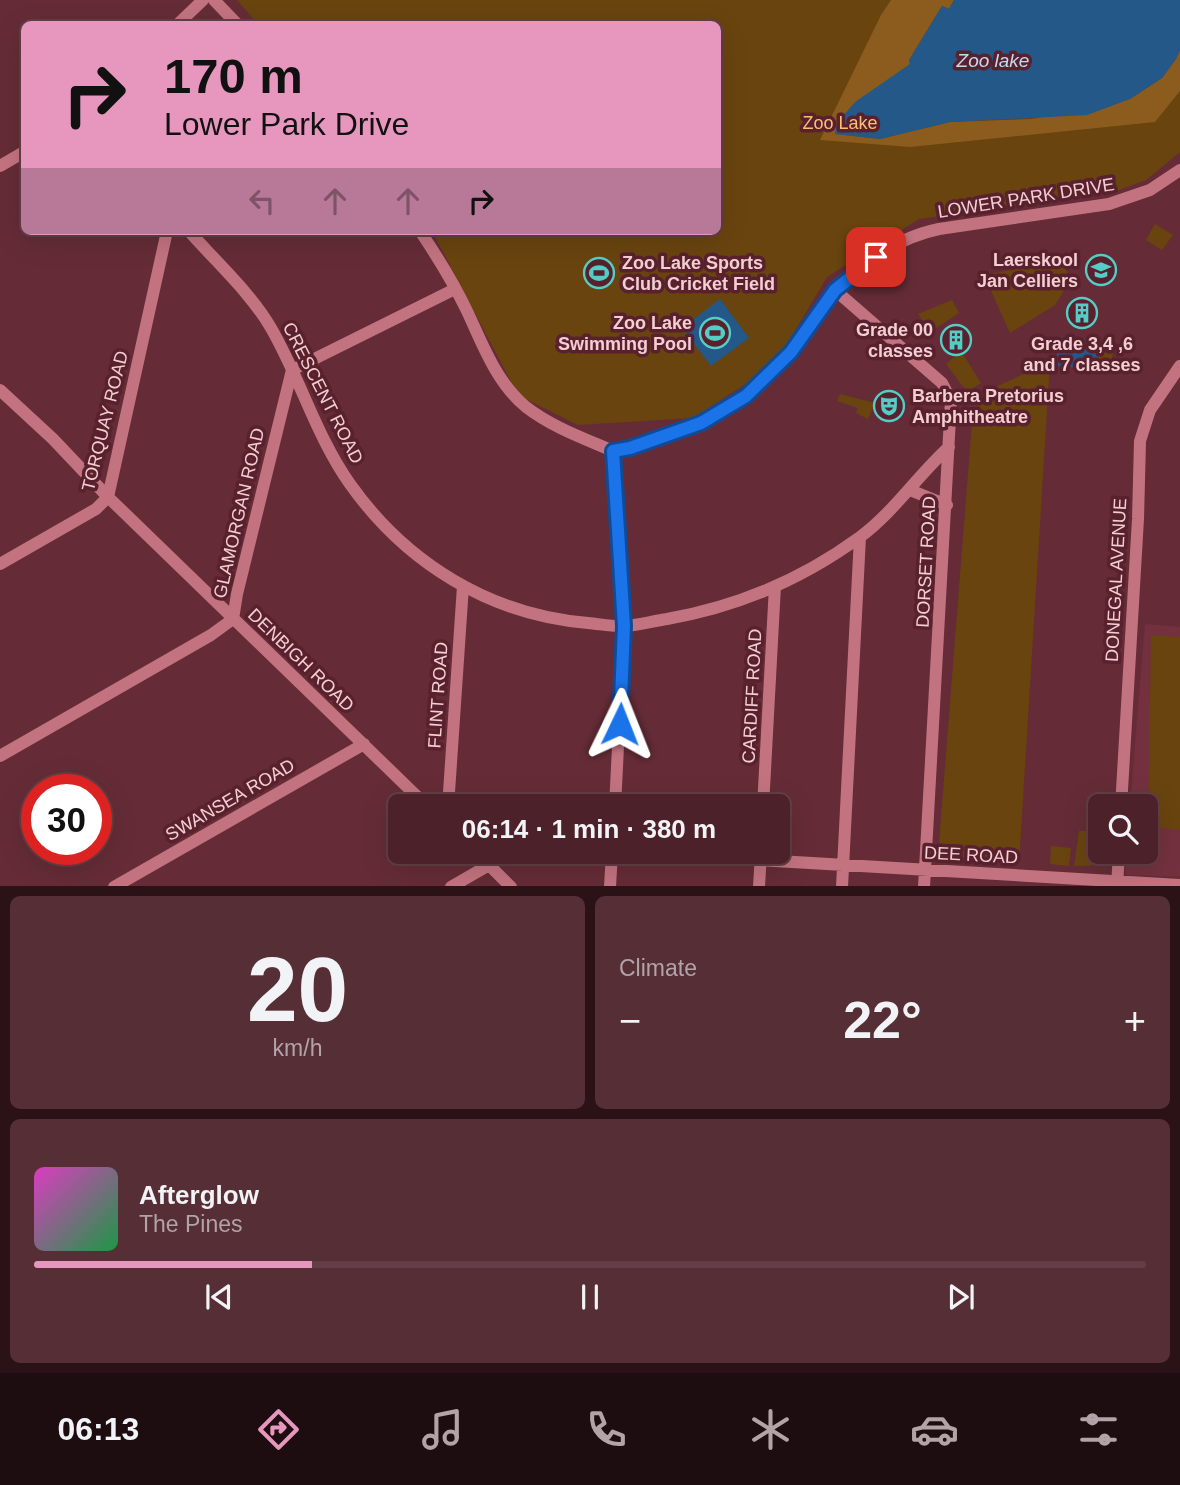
<!DOCTYPE html>
<html lang="en">
<head>
<meta charset="utf-8">
<style>
  body { margin:0; font-family:Arial,sans-serif; background:#562e35; color:#f1f3f6; height:100vh; display:flex; flex-direction:column; font-size:26px; white-space:nowrap }
  * { box-sizing:border-box; margin:0 }
  p { font-size:23px; color:#b2a3a8 }
  .icon { flex:none; width:38px; height:38px; fill:none; stroke:currentColor; stroke-width:2; stroke-linecap:round; stroke-linejoin:round }
  .map { position:relative; height:886px; overflow:hidden }
  .panel { display:flex; flex-direction:column; gap:10px; padding:10px; background:#2a1217; flex:1 }
  .panel>* { flex:none }
  .top-card { position:absolute; left:21px; top:21px; width:700px; height:214px; border-radius:10px; box-shadow:0 7px 28px #0002,0 0 0 2px #633e46; background:#e797bd; color:#111; overflow:hidden }
  .buttons { position:absolute; left:1088px; top:794px; display:grid; gap:14px }
  .buttons a { display:grid; place-items:center; width:70px; height:70px; border-radius:10px; background:#4c2129; box-shadow:0 7px 28px #0002,0 0 0 2px #633e46; font-size:35px }
  .speed { position:absolute; left:21px; top:774px; display:flex; gap:14px; font-size:35px; font-weight:700; text-align:center }
  .speed>* { display:grid; place-content:center; width:91px; height:91px; border-radius:50%; background:#4c2129; box-shadow:0 7px 28px #0002,0 0 0 2px #633e46; line-height:1 }
  .speed .limit { border:10px solid #d22; background:#fff; color:#111 }
  .pin { position:absolute; display:grid; place-items:center; width:60px; height:60px; color:#fff; margin:-30px; border-radius:14px; box-shadow:0 4px 10px #0006 }
  .me { position:absolute; width:77px; margin:-38px; rotate:2deg; stroke-linejoin:round; filter:drop-shadow(0 0 5px #0008) }
  .turn { display:flex; align-items:center; gap:24px; height:147px; padding:0 28px; font-size:32px }
  .turn .icon { width:91px; height:91px; stroke-width:2.5 }
  .turn b { display:block; font-size:49px; line-height:60px }
  .lanes { display:flex; align-items:center; height:66px; padding:0 28px; background:#0003; justify-content:center; gap:35px; direction:ltr }
  .lanes .off { opacity:.35 }
  .big { font-size:52px; font-weight:700; line-height:1.1 }
  .panel .widget { flex:1; display:flex; flex-direction:column; justify-content:center; gap:10px; min-width:0; padding:0 24px; border-radius:10px; background:#562e35 }
  .panel .dial { align-items:center; gap:0 }
  .dial b { font-size:91px; line-height:1 }
  .song { display:flex; align-items:center; gap:21px }
  .cover { width:84px; height:84px; border-radius:10px; background:linear-gradient(135deg,hsl(310 70% 55%),hsl(140 70% 35%)) }
  .played { height:7px; border-radius:4px; background:linear-gradient(90deg,#e797bd 25%,#633e46 25%) }
  .keys { display:flex; justify-content:space-around; direction:ltr }
  .heat { display:flex; justify-content:space-between; align-items:center; font-size:38px; direction:ltr }
  .panel .tiles { flex:1; display:grid; gap:10px; grid-template-columns:1fr 1fr }
  .widget:last-child { grid-column:span 2 }
  .trip { position:absolute; left:388px; top:794px; width:402px; height:70px; border-radius:10px; background:#4c2129; box-shadow:0 7px 28px #0002,0 0 0 2px #633e46; font-weight:700; line-height:70px; text-align:center }
  .tabs { display:flex; height:112px; justify-content:space-around; align-items:center; background:#1e0d10; color:#b2a3a8 }
  .tabs .icon { width:49px; height:49px }
  .tabs .selected { color:#e797bd }
  .tabs b { font-size:32px; color:#f1f3f6 }
  .map>svg:first-child { display:block }
  .built { fill:#73313f }
  .green { fill:#69440f }
  .forest { fill:#8b5c1d }
  .water { fill:#235889 }
  .lines { fill:none; stroke-linecap:round; stroke-linejoin:round }
  .minor { stroke:#c37380; stroke-width:12 }
  .route-casing { stroke:#114b97; stroke-width:18 }
  .route { stroke:#1a73e8; stroke-width:12 }
  .labels { text-anchor:middle; stroke-width:7; stroke-linejoin:round; paint-order:stroke }
  .park-label { font-size:18px; fill:#fcbe74; stroke:#59212d }
  .street-label { font-size:18px; fill:#f3ced3; stroke:#59212d }
  .poi-label { font-size:18px; font-weight:bold; fill:#f3ced3; stroke:#59212d; text-anchor:end }
  .water-label { font-size:19px; font-style:italic; fill:#c4d9f0; stroke:#59212d }
</style>
</head>
<body>
<div class="map">
<svg width="1180" height="887" viewBox="0 0 1180 887">
  <rect width="100%" height="100%" fill="#652c37"/>
  <path class="built" d="M1145 624 1180 627V877L1125 875 1127 852H1146V807H1130Z"/>
  <path class="green" d="M237 0H1180V152L1146 180 1114 192 919 219 827 277 786 346 749 382 693 418 578 425 518 395 432 231H718V24H258Z
    M1155 224 1173 235 1162 250 1146 240Z
    M1063 255 1069 283 1055 305 1010 333 984 275 1050 263Z
    M952 300 959 313 930 332 918 314Z
    M1097 344H1115L1110 367 1096 369Z
    M961 351 981 383 967 392 946 364Z
    M1050 362 1019 863 938 856 974 397Z
    M840 394 875 403 868 419 856 413 858 408 837 401Z
    M1151 635 1180 637V830L1148 827Z
    M1079 831H1101V852H1105V858C1094 868 1088 865 1074 866Z
    M1051 846 1071 848 1069 866 1050 864Z"/>
  <path class="forest" d="M891 0H954L949 9 942 6 909 60 910 64 837 123 836 134 880 139 950 122 1032 119 1130 99 1162 78 1176 59 1180 50V91L1155 122 910 147 820 140 881 15Z"/>
  <path class="water" d="M954 0H1180V50L1176 59 1162 78 1130 99 1087 115 950 122 880 139 835 134 837 123 855 102 910 64 909 60 942 6 949 9Z
    M720 299 749 338 711 366 682 328Z
    M1058 337 1098 340 1096 369 1056 366Z"/>
  <g class="lines">
    <path class="minor" d="M214 0 237 24
      M178 24 203 0
      M0 166 24 152
      M189 231C216 262 250 292 271 328 300 378 316 436 350 484 406 563 490 615 588 623 600 624 613 627 625 626 639 625 653 621 667 619 737 607 801 580 860 537 894 512 918 475 949 447
      M420 231C437 256 454 284 467 311 483 345 496 382 526 407 552 427 583 438 613 451
      M835 290 942 383 951 400 924 887
      M0 390 53 439 108 497 428 807
      M613 451C631 449 647 443 664 436 711 419 750 398 784 360 797 345 806 328 818 312 847 274 890 239 939 229L1109 204 1150 190 1180 170
      M613 451 624 626 615 807
      M910 490 947 505
      M0 564 96 509 108 497 167 231
      M0 756 211 635 233 619 237 594 292 370 455 289
      M448 807 463 586
      M763 807 775 586
      M1121 807 1138 519 1140 441 1150 410 1180 366
      M476 852 511 887
      M760 860 1180 885
      M114 887 364 744
      M451 887 489 865
      M610 887 612 852
      M759 887 761 852
      M842 887 860 537
      M1117 887 1119 852"/>
  </g>
  <g class="lines">
    <g class="route-casing">
      <path id="route" d="M620 724 624 626 613 451 630 448 701 423 746 396 791 352 835 290 876 257"/>
    </g>
    <use href="#route" class="route"/>
  </g>
  <defs>
    <g id="school-ring" transform="scale(1.575)"><circle r="9.5" fill="#59212d" stroke="#54cdc6" stroke-width="1.5"/><path d="M0-5L7-2L0 1L-7-2ZM-4 1L0 2.5L4 1V4Q0 6-4 4Z" fill="#54cdc6"/></g>
    <g id="stadium-ring" transform="scale(1.575)"><circle r="9.5" fill="#59212d" stroke="#54cdc6" stroke-width="1.5"/><path d="M0-5a6.5 5 0 1 0 0 10a6.5 5 0 1 0 0-10ZM-3.5-1.8h7v3.6h-7Z" fill="#54cdc6"/></g>
    <g id="building-ring" transform="scale(1.575)"><circle r="9.5" fill="#59212d" stroke="#54cdc6" stroke-width="1.5"/><path d="M-4-6H4V6H1V3H-1V6H-4ZM-2.5-4.3h1.7v1.8h-1.7ZM.8-4.3h1.7v1.8H.8ZM-2.5-1h1.7V.8h-1.7ZM.8-1h1.7V.8H.8Z" fill="#54cdc6"/></g>
    <g id="theatre-ring" transform="scale(1.575)"><circle r="9.5" fill="#59212d" stroke="#54cdc6" stroke-width="1.5"/><path d="M-5-5.5Q0-4 5-5.5V0Q5 5 0 6Q-5 5-5 0ZM-3.3-2.5H-1v1.5H-3.3ZM1-2.5H3.3v1.5H1ZM-2.8 1Q0 5.5 2.8 1Z" fill="#54cdc6"/></g>
  </defs>
  <g fill-rule="evenodd">
    <use href="#school-ring" x="1101" y="270"/>
    <use href="#stadium-ring" x="599" y="273"/>
    <use href="#building-ring" x="1082" y="313"/>
    <use href="#stadium-ring" x="715" y="333"/>
    <use href="#building-ring" x="956" y="340"/>
    <use href="#theatre-ring" x="889" y="406"/>
  </g>
  <g class="labels">
    <g class="park-label">
      <text x="840" y="129">Zoo Lake</text>
    </g>
    <g class="street-label">
      <text transform="translate(1026 198) rotate(-9)" y="6">LOWER PARK DRIVE</text>
      <text transform="translate(323 393) rotate(63)" y="6">CRESCENT ROAD</text>
      <text transform="translate(105 421) rotate(-76)" y="6">TORQUAY ROAD</text>
      <text transform="translate(239 513) rotate(-77)" y="6">GLAMORGAN ROAD</text>
      <text transform="translate(926 562) rotate(-87)" y="6">DORSET ROAD</text>
      <text transform="translate(1116 580) rotate(-87)" y="6">DONEGAL AVENUE</text>
      <text transform="translate(301 660) rotate(44)" y="6">DENBIGH ROAD</text>
      <text transform="translate(438 695) rotate(-86)" y="6">FLINT ROAD</text>
      <text transform="translate(752 696) rotate(-87)" y="6">CARDIFF ROAD</text>
      <text transform="translate(230 800) rotate(-30)" y="6">SWANSEA ROAD</text>
      <text transform="translate(971 855) rotate(3)" y="6">DEE ROAD</text>
    </g>
    <g class="poi-label">
      <text x="1078" y="266">Laerskool<tspan x="1078" dy="21">Jan Celliers</tspan></text>
      <text x="622" y="269" text-anchor="start">Zoo Lake Sports<tspan x="622" dy="21">Club Cricket Field</tspan></text>
      <text x="692" y="329">Zoo Lake<tspan x="692" dy="21">Swimming Pool</tspan></text>
      <text x="933" y="336">Grade 00<tspan x="933" dy="21">classes</tspan></text>
      <text x="1082" y="350" text-anchor="middle">Grade 3,4 ,6<tspan x="1082" dy="21">and 7 classes</tspan></text>
      <text x="912" y="402" text-anchor="start">Barbera Pretorius<tspan x="912" dy="21">Amphitheatre</tspan></text>
    </g>
    <g class="water-label">
      <text x="993" y="67">Zoo lake</text>
    </g>
  </g>
</svg>
<div class="buttons">
<a><svg class="icon" aria-label="search" viewBox="0 0 24 24"><circle cx="10" cy="10" r="6"/><path d="M15 15l6 6"/></svg></a>
</div>
<div class="speed"><div class="limit">30</div></div>
<div class="pin" style="left:876px;top:257px;background:#d93025"><svg class="icon" aria-label="arrive" viewBox="0 0 24 24"><path d="M6 21V4h12l-3 4 3 4H6"/></svg></div>
<svg class="me" style="left:620px;top:724px" viewBox="-20 -20 40 40"><path d="M0-17L14 15 0 8-14 15z" fill="#1a73e8" stroke="#fff" stroke-width="4"/></svg>
<div class="trip">06:14 · 1 min · 380 m</div>
<div class="top-card">
<div class="turn"><svg class="icon" aria-label="right" viewBox="0 0 24 24"><path d="M7 20v-9h11M14 6l5 5-5 5"/></svg><div><b>170 m</b>Lower Park Drive</div></div>
<div class="lanes"><svg class="icon off" aria-label="left" viewBox="0 0 24 24"><path d="M17 20v-9H6M10 6l-5 5 5 5"/></svg><svg class="icon off" aria-label="ahead" viewBox="0 0 24 24"><path d="M12 20V5M6 11l6-6 6 6"/></svg><svg class="icon off" aria-label="ahead" viewBox="0 0 24 24"><path d="M12 20V5M6 11l6-6 6 6"/></svg><svg class="icon" aria-label="right" viewBox="0 0 24 24"><path d="M7 20v-9h11M14 6l5 5-5 5"/></svg></div>
</div>
</div>
<section class="panel">
<div class="tiles">
<div class="widget dial"><b>20</b><p>km/h</p></div>
<div class="widget"><p>Climate</p>
<div class="heat"><a>−</a><b class="big">22°</b><a>+</a></div>
</div>
<div class="widget">
<div class="song"><i class="cover"></i><div><b>Afterglow</b><p>The Pines</p></div></div>
<div class="played"></div>
<div class="keys"><svg class="icon" aria-label="previous" viewBox="0 0 24 24"><path d="M18 5L8 12l10 7zM5 5v14"/></svg><svg class="icon" aria-label="pause" viewBox="0 0 24 24"><path d="M8 5v14M16 5v14"/></svg><svg class="icon" aria-label="next" viewBox="0 0 24 24"><path d="M6 5l10 7-10 7zM19 5v14"/></svg></div>
</div>
</div>
</section>
<nav class="tabs">
<b>06:13</b>
<svg class="icon selected" aria-label="directions" viewBox="0 0 24 24"><path d="M12 3l9 9-9 9-9-9zM9 14v-3h6M13 9l2 2-2 2"/></svg>
<svg class="icon" aria-label="music" viewBox="0 0 24 24"><path d="M9 18V5l10-2v13"/><circle cx="6" cy="18" r="3"/><circle cx="16" cy="16" r="3"/></svg>
<svg class="icon" aria-label="phone" viewBox="0 0 24 24"><path d="M5 4h4l2 5-3 2q2 4 5 5l2-3 5 2v4C11 20 4 13 5 4z"/></svg>
<svg class="icon" aria-label="climate" viewBox="0 0 24 24"><path d="M12 3v18M4 7l16 10M4 17L20 7"/></svg>
<svg class="icon" aria-label="car" viewBox="0 0 24 24"><path d="M5 17H2v-5l4-1 3-4h7l3 4 3 1v5h-3M9 17h6M6 11h13"/><circle cx="7" cy="17" r="2"/><circle cx="17" cy="17" r="2"/></svg>
<svg class="icon" aria-label="filters" viewBox="0 0 24 24"><path d="M4 7h16M4 17h16"/><circle cx="9" cy="7" r="2"/><circle cx="15" cy="17" r="2"/></svg>
</nav>
</body>
</html>
